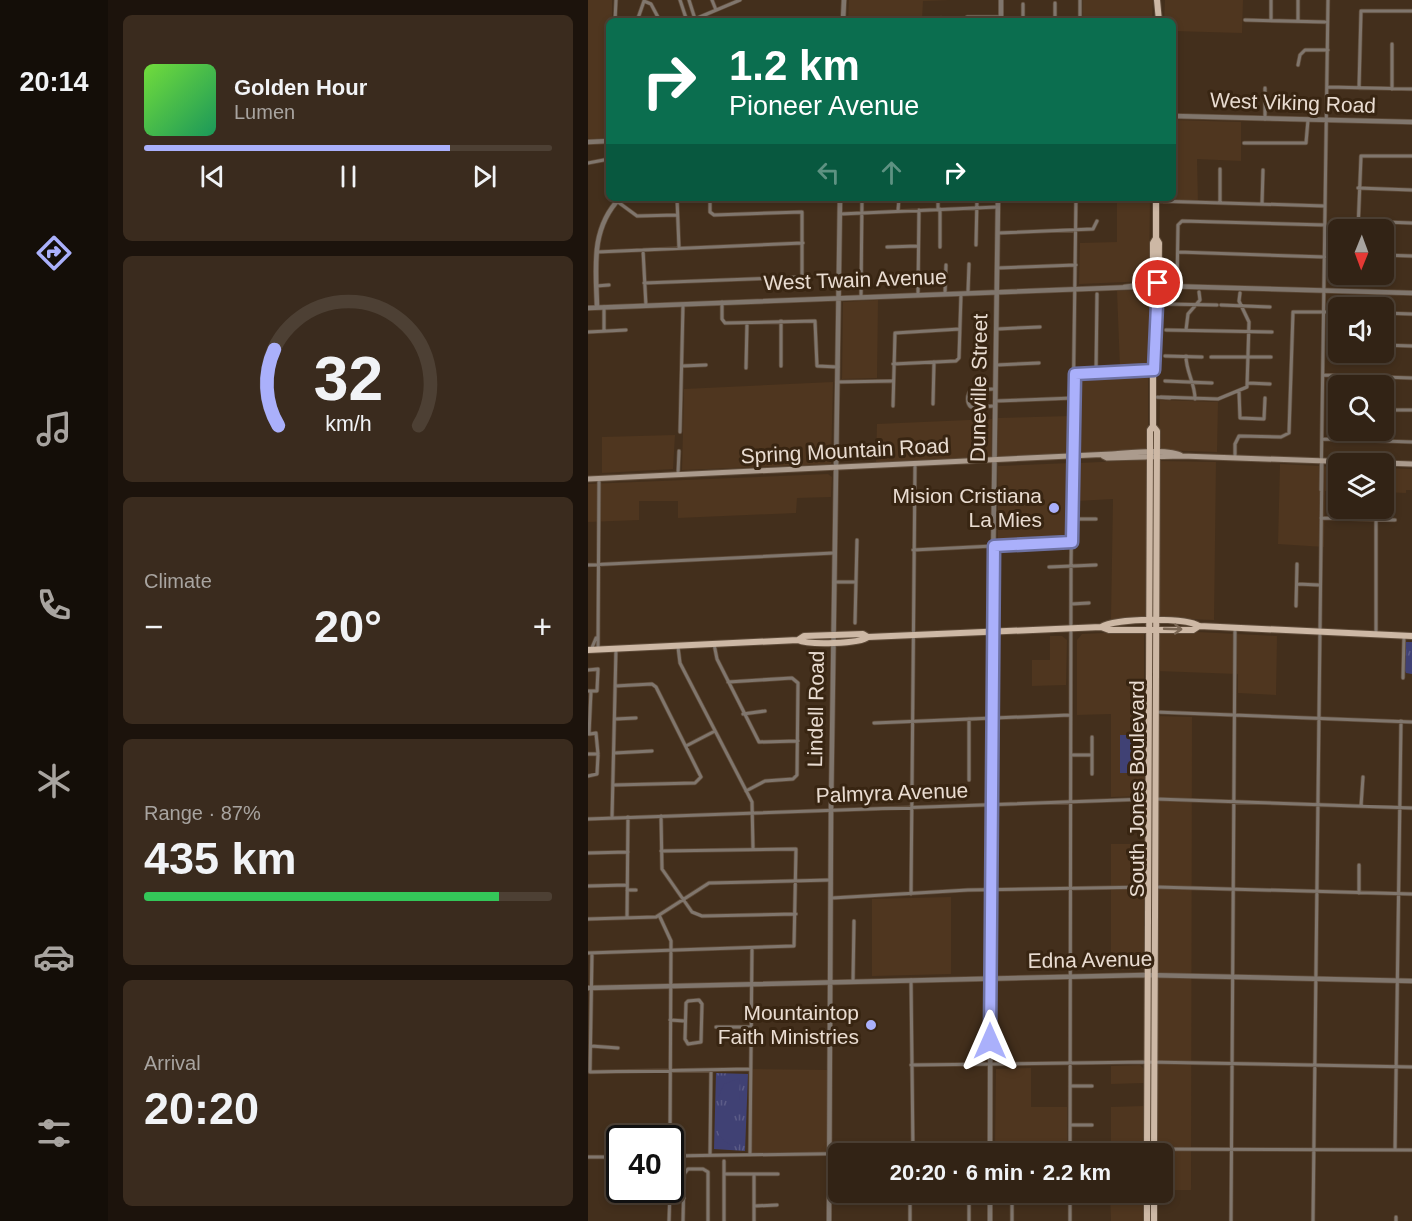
<!DOCTYPE html>
<html lang="en">
<head>
<meta charset="utf-8">
<style>
  body { margin:0; font-family:Helvetica,sans-serif; background:#3a2b1e; color:#f1f3f6; height:100vh; display:flex; flex-direction:column; font-size:22px; white-space:nowrap }
  * { box-sizing:border-box; margin:0 }
  p { font-size:20px; color:#a8a4a0 }
  .icon { flex:none; width:33px; height:33px; fill:none; stroke:currentColor; stroke-width:2; stroke-linecap:round; stroke-linejoin:round }
  .map { position:relative; flex:1; overflow:hidden }
  .sheet { display:flex; flex-direction:column; gap:15px; padding:15px; background:#1c130c; width:480px }
  .sheet>* { flex:none }
  .hud { position:absolute; left:18px; top:18px; width:570px; height:183px; border-radius:9px; box-shadow:0 3px 9px #0003,0 0 0 2px #4d4034; background:#0b6e4f; color:#fff; overflow:hidden }
  .needle { width:39px; rotate:181deg }
  .tools { position:absolute; left:740px; top:219px; display:grid; gap:12px }
  .tools a { display:grid; place-items:center; width:66px; height:66px; border-radius:9px; background:#322315; box-shadow:0 3px 9px #0003,0 0 0 2px #4d4034; font-size:30px }
  .speed { position:absolute; left:18px; top:1125px; display:flex; gap:12px; font-size:30px; font-weight:700; text-align:center }
  .speed>* { display:grid; place-content:center; width:78px; height:78px; border-radius:50%; background:#322315; box-shadow:0 3px 9px #0003,0 0 0 2px #4d4034; line-height:1 }
  .speed .limit { border:3px solid #111; border-radius:9px; background:#fff; color:#111 }
  .pin { position:absolute; display:grid; place-items:center; width:51px; height:51px; color:#fff; margin:-26px; border:3px solid #fff; border-radius:50%; box-shadow:0 2px 6px #0007 }
  .me { position:absolute; width:66px; margin:-33px; rotate:0deg; stroke-linejoin:round; filter:drop-shadow(0 0 4px #0008) }
  .turn { display:flex; align-items:center; gap:21px; height:126px; padding:0 24px; font-size:27px }
  .turn .icon { width:78px; height:78px; stroke-width:2.5 }
  .turn b { display:block; font-size:42px; line-height:51px }
  .lanes { display:flex; align-items:center; height:57px; padding:0 24px; background:#0003; justify-content:center; gap:30px; direction:ltr }
  .lanes .off { opacity:.35 }
  .big { font-size:45px; font-weight:600; line-height:1.1 }
  .sheet .tile { flex:1; display:flex; flex-direction:column; justify-content:center; gap:9px; min-width:0; padding:0 21px; border-radius:9px; background:#3a2b1e }
  .sheet .dial { align-items:center; gap:0 }
  .dial svg { height:156px; overflow:visible; fill:none; stroke:#4d4034; stroke-width:7; stroke-linecap:round; text-anchor:middle }
  .dial text { fill:#f1f3f6; stroke:none }
  .song { display:flex; align-items:center; gap:18px }
  .cover { width:72px; height:72px; border-radius:9px; background:linear-gradient(135deg,hsl(100 70% 55%),hsl(150 70% 35%)) }
  .played { height:6px; border-radius:3px; background:linear-gradient(90deg,#aab0fb 75%,#4d4034 75%) }
  .keys { display:flex; justify-content:space-around; direction:ltr }
  .heat { display:flex; justify-content:space-between; align-items:center; font-size:33px; direction:ltr }
  .charge { height:9px; border-radius:4px; background:linear-gradient(90deg,#34c759 87%,#4d4034 0) }
  .trip { position:absolute; left:240px; top:1143px; width:345px; height:60px; border-radius:9px; background:#322315; box-shadow:0 3px 9px #0003,0 0 0 2px #4d4034; font-weight:600; line-height:60px; text-align:center }
  main { display:flex; flex:1; min-height:0 }
  .menu { display:flex; flex-direction:column; width:108px; justify-content:space-around; align-items:center; background:#140e08; color:#a8a4a0 }
  .menu .icon { width:42px; height:42px }
  .menu .on { color:#aab0fb }
  .menu b { font-size:27px; color:#f1f3f6 }
  .map>svg:first-child { display:block }
  .built { fill:#4f361f }
  .grass { fill:url(#grass-tufts) }
  .garden { fill:#404174 }
  .lines { fill:none; stroke-linecap:round; stroke-linejoin:round }
  .minor-casing { stroke:#5e4b39; stroke-width:4.5 }
  .tertiary-casing { stroke:#5e4b39; stroke-width:6 }
  .secondary-casing { stroke:#5e4b39; stroke-width:7 }
  .primary-casing { stroke:#5e4b39; stroke-width:8 }
  .minor { stroke:#80766d; stroke-width:3 }
  .tertiary { stroke:#80766d; stroke-width:4.5 }
  .secondary { stroke:#ab9b8d; stroke-width:5 }
  .primary { stroke:#cdb8a5; stroke-width:6 }
  .oneway { stroke:#7b6754 }
  .route-casing { stroke:#6e72a3; stroke-width:15 }
  .route { stroke:#aab0fb; stroke-width:10 }
  .poi-dot { fill:#aab0fb; stroke:#382512; stroke-width:2 }
  .labels { text-anchor:middle; stroke-width:6; stroke-linejoin:round; paint-order:stroke }
  .street-label { font-size:21px; fill:#e9dcd1; stroke:#382512 }
  .poi-label { font-size:21px; fill:#e9dcd1; stroke:#382512; text-anchor:end }
</style>
</head>
<body>
<main>
<nav class="menu">
<b>20:14</b>
<svg class="icon on" aria-label="directions" viewBox="0 0 24 24"><path d="M12 3l9 9-9 9-9-9zM9 14v-3h6M13 9l2 2-2 2"/></svg>
<svg class="icon" aria-label="music" viewBox="0 0 24 24"><path d="M9 18V5l10-2v13"/><circle cx="6" cy="18" r="3"/><circle cx="16" cy="16" r="3"/></svg>
<svg class="icon" aria-label="phone" viewBox="0 0 24 24"><path d="M5 4h4l2 5-3 2q2 4 5 5l2-3 5 2v4C11 20 4 13 5 4z"/></svg>
<svg class="icon" aria-label="climate" viewBox="0 0 24 24"><path d="M12 3v18M4 7l16 10M4 17L20 7"/></svg>
<svg class="icon" aria-label="car" viewBox="0 0 24 24"><path d="M5 17H2v-5l4-1 3-4h7l3 4 3 1v5h-3M9 17h6M6 11h13"/><circle cx="7" cy="17" r="2"/><circle cx="17" cy="17" r="2"/></svg>
<svg class="icon" aria-label="filters" viewBox="0 0 24 24"><path d="M4 7h16M4 17h16"/><circle cx="9" cy="7" r="2"/><circle cx="15" cy="17" r="2"/></svg>
</nav>
<section class="sheet">
<div class="tile">
<div class="song"><i class="cover"></i><div><b>Golden Hour</b><p>Lumen</p></div></div>
<div class="played"></div>
<div class="keys"><svg class="icon" aria-label="previous" viewBox="0 0 24 24"><path d="M18 5L8 12l10 7zM5 5v14"/></svg><svg class="icon" aria-label="pause" viewBox="0 0 24 24"><path d="M8 5v14M16 5v14"/></svg><svg class="icon" aria-label="next" viewBox="0 0 24 24"><path d="M6 5l10 7-10 7zM19 5v14"/></svg></div>
</div>
<div class="tile dial"><svg viewBox="0 0 100 80">
<path d="M14 69A42 42 0 1 1 86 69"/>
<path d="M14 69A42 42 0 0 1 12 30" stroke="#aab0fb"/>
<text x="50" y="56" font-size="32" font-weight="700">32</text>
<text x="50" y="72" font-size="11">km/h</text>
</svg></div>
<div class="tile"><p>Climate</p>
<div class="heat"><a>−</a><b class="big">20°</b><a>+</a></div>
</div>
<div class="tile"><p>Range · 87%</p><b class="big">435 km</b><div class="charge"></div></div>
<div class="tile"><p>Arrival</p><b class="big">20:20</b></div>
</section>
<div class="map">
<svg width="824" height="1221" viewBox="0 0 824 1221">
  <defs>
    <pattern id="grass-tufts" width="24" height="20" patternUnits="userSpaceOnUse" patternTransform="scale(1.5)"><rect width="24" height="20" fill="#404174"/><path d="M3 7l-1-3M5 7V3M7 7l1-3M15 17l-1-3M17 17v-4M19 17l1-3" fill="none" stroke="#5c5c87"/></pattern>
  </defs>
  <rect width="100%" height="100%" fill="#432f1c"/>
  <path class="built" d="M0 0H24V21H21V138L0 139Z
    M261 0H362L335 1 334 21H260Z
    M495 0H565L564 21H495Z
    M577 0H655L654 33 585 31V21H576Z
    M585 120 653 122V161L609 159 610 204H575V198H585Z
    M529 198H562L561 281 491 284 492 243 529 242Z
    M561 290 562 366 532 368 529 291Z
    M290 300 289 378 254 379 255 302Z
    M560 374V450L491 452 492 376Z
    M245 382 243 464 94 470 96 389Z
    M572 400 630 402 629 452 571 450Z
    M483 416V453L410 456V418Z
    M404 419 403 457 288 462 289 424Z
    M87 435 85 469 14 473V437Z
    M559 460 557 618 523 619 525 499 489 501 490 463Z
    M571 461 628 462 626 620 569 618Z
    M482 463 480 536 413 542 410 539V466Z
    M692 464 750 467V491H737L736 547 690 544Z
    M795 468 824 469V490H818V493L795 492Z
    M240 474 244 477 243 497 209 498 208 513 90 518V501H51V520L0 522V484Z
    M569 630 689 636 688 695 650 693V674L569 671Z
    M556 631V796L523 797V714L489 715V640L494 634Z
    M462 636H474L479 640 478 685 444 686V660H462Z
    M569 716 604 717 603 1190H575L574 1154H569Z
    M523 844H556V966L554 969 523 970Z
    M363 897V974L284 976V899Z
    M552 1065 556 1069V1083L523 1084V1066Z
    M443 1068V1107H479V1146H407L408 1069Z
    M162 1069 241 1070V1152L162 1153Z
    M556 1106V1142L553 1145H523V1107Z
    M522 1193H556V1221H523Z"/>
  <path class="grass" d="M818 642H824V674L818 673 816 669Z
    M128 1073 160 1074 157 1151 126 1149Z"/>
  <path class="garden" d="M532 735H547V773H532Z
    M152 1078 151 1100H129L136 1084Z
    M128 1124H151V1147C138 1145 130 1138 128 1124Z"/>
  <g class="lines">
    <g class="minor-casing">
      <path id="minor" d="M92 0 99 21
        M101 0 107 19
        M124 0 128 10
        M56 1 63 4 72 21
        M379 17H413
        M353 18V21
        M107 19 152 0
        M657 20 737 22
        M683 20V0
        M27 21 28 0
        M49 21 56 1
        M435 21V4
        M467 21V3
        M492 21V0
        M710 21V0
        M710 65 712 55 717 50H740
        M740 87 824 89
        M771 88 773 11H824
        M804 89V44
        M677 119V88
        M656 143H718L720 120
        M0 163 21 159
        M770 188 824 190
        M89 198 91 248
        M410 199 427 198
        M568 201 737 206
        M30 202 49 216 89 215
        M632 203V169
        M674 204 675 170
        M350 210V198
        M310 211 311 198
        M252 214 409 207
        M770 221 824 223
        M770 230 773 156H824
        M410 233 505 229 509 221
        M737 238 750 239
        M388 245 389 198
        M299 247 330 246
        M352 247V209
        M55 250 58 306
        M9 252 215 243
        M590 252 737 257
        M795 255 824 256
        M409 268 488 265
        M299 276 330 275
        M56 283 214 277V212L126 215 122 212V198
        M8 286 21 285
        M589 286 590 225 594 221 737 225
        M380 292 381 264
        M357 293 358 265
        M330 294 331 210
        M273 297 274 198
        M134 302V319L137 323 227 321 229 366 250 367
        M576 304 629 305
        M633 305 682 307
        M16 307V331
        M795 313 824 314
        M409 329 452 327
        M578 330 684 332
        M598 330 600 314 612 300 611 292
        M0 332 38 330
        M795 345 824 346
        M577 356 614 357
        M598 356C598 372 607 383 607 399
        M623 357H683
        M305 364 368 361 371 358 373 294
        M408 365 451 363
        M94 366 118 365
        M193 366V321
        M158 368 159 323
        M508 373 509 294
        M487 374 563 371
        M735 375 824 378
        M577 381 624 383
        M249 382 304 381
        M660 383 682 384
        M407 389 383 390C379 394 378 403 383 407L407 406
        M651 392 652 418 676 419 677 398
        M566 397 582 398
        M573 397 630 399 659 387 661 322 651 301 652 293
        M407 401 486 398
        M345 404 346 362
        M305 406 307 333 372 329
        M795 410H824
        M92 432 95 305
        M734 439 824 442
        M765 440 766 430
        M647 458V444L651 436 693 437 701 433 705 312H750
        M90 474 91 451
        M733 490 740 0
        M733 518 807 520
        M484 519H508
        M325 550 484 542
        M0 565 246 553
        M461 567 508 565
        M246 582H268
        M709 584 731 585
        M483 604 501 603
        M708 606 709 564
        M267 623 269 540
        M788 634V519
        M126 644 129 659 171 742 210 741
        M90 647 92 663 164 802 165 848
        M3 650 8 638
        M10 650 11 478
        M0 670 10 669 9 691H0
        M815 678 816 636
        M140 682 204 678 210 683 209 775 205 779 177 781 158 791
        M567 712 824 722
        M155 714 177 711
        M27 719 48 718
        M286 723 482 715
        M1 734 3 691
        M98 746 127 731
        M26 753 64 751
        M0 754H10L8 733 2 734
        M483 755H504
        M504 774V737
        M0 776 9 774 10 755
        M381 780V719
        M26 785 107 783 113 777 68 687 64 684 27 686
        M568 799 824 808
        M773 806 775 777
        M73 816 74 869 104 912 114 916 208 914
        M24 818 28 649
        M0 819 561 799
        M0 853 40 852
        M0 886 39 885
        M568 887 824 894
        M39 890H48
        M771 893V865
        M323 894 327 465
        M244 898 380 890 561 887
        M71 915 83 941 82 1138
        M39 918 40 817
        M0 919 68 917 121 883 242 880
        M0 953 206 946 208 849 73 851
        M4 953 2 1072 162 1069
        M323 980 325 1152
        M265 981 266 921
        M111 1000 114 1004 113 1042 100 1044 97 1039 98 1003 100 1001Z
        M82 1020 97 1021
        M128 1027H162
        M3 1046 30 1048
        M323 1065 559 1062 824 1067
        M482 1086H504
        M482 1125H504
        M807 1150 813 721
        M162 1153 164 949
        M482 1154 483 566 488 198
        M122 1155 123 1070
        M82 1156 559 1149 824 1150
        M0 1157H32
        M136 1161V1221
        M136 1174H190
        M166 1174V1221
        M82 1198H96
        M82 1198H96
        M381 1200V1221
        M166 1206 189 1205
        M81 1221 82 1190
        M95 1221 96 1174 100 1169H115L120 1172V1221
        M322 1221V1192
        M424 1221V1192
        M482 1221V1192
        M643 1221 647 629
        M725 1221 734 461
        M808 1221V1217"/>
    </g>
    <g class="tertiary-casing">
      <path id="tertiary" d="M255 21 256 0
        M413 21V0
        M585 116 824 122
        M0 142 21 141
        M536 287 566 283
        M9 307C8 268 2 229 32 198
        M0 308 574 286 824 293
        M0 988 557 975 824 981
        M402 1154 403 718 410 198
        M241 1221 243 810 252 198
        M402 1221V1192"/>
    </g>
    <g class="secondary-casing">
      <path id="secondary" d="M515 456 519 458 594 456 824 464
        M0 479 524 454C540 453 582 448 594 456"/>
    </g>
    <g class="primary-casing">
      <path id="primary" d="M569 0 571 21
        M566 330 570 323 571 243 568 238
        M565 426 569 431 566 1154
        M513 627C528 618 598 617 611 626L824 636
        M210 640 216 636 275 634 280 637 513 627 521 630H605L611 626
        M0 650 210 640C220 645 272 644 280 637
        M559 1154 562 448V430L565 426V243L568 238V198
        M559 1192V1221
        M566 1221V1192"/>
    </g>
    <use href="#minor" class="minor"/>
    <use href="#tertiary" class="tertiary"/>
    <use href="#secondary" class="secondary"/>
    <use href="#primary" class="primary"/>
  </g>
  <defs><path id="oneway-shaft" d="M-6 0H5M1.5-3L5.5 0L1.5 3" fill="none" stroke-width="1.6" stroke-linecap="round" stroke-linejoin="round" transform="scale(1.5)"/></defs>
  <use class="oneway" href="#oneway-shaft" transform="translate(585 629) rotate(2)"/>
  <g class="lines">
    <g class="route-casing">
      <path id="route" d="M402 1041 406 546 484 542 487 374 566 370 570 283"/>
    </g>
    <use href="#route" class="route"/>
  </g>
  <g class="poi-dot">
    <circle cx="466" cy="508" r="6"/>
    <circle cx="283" cy="1025" r="6"/>
  </g>
  <g class="labels">
    <g class="street-label">
      <text transform="translate(705 103) rotate(2)" y="7">West Viking Road</text>
      <text transform="translate(267 280) rotate(-2)" y="7">West Twain Avenue</text>
      <text transform="translate(391 388) rotate(-89)" y="7">Duneville Street</text>
      <text transform="translate(257 451) rotate(-3)" y="7">Spring Mountain Road</text>
      <text transform="translate(228 709) rotate(-89)" y="7">Lindell Road</text>
      <text transform="translate(549 789) rotate(-90)" y="7">South Jones Boulevard</text>
      <text transform="translate(304 793) rotate(-2)" y="7">Palmyra Avenue</text>
      <text transform="translate(502 960) rotate(-1)" y="7">Edna Avenue</text>
    </g>
    <g class="poi-label">
      <text x="454" y="503">Mision Cristiana<tspan x="454" dy="24">La Mies</tspan></text>
      <text x="271" y="1020">Mountaintop<tspan x="271" dy="24">Faith Ministries</tspan></text>
    </g>
  </g>
</svg>
<div class="tools">
<a><svg class="needle" viewBox="-14 -14 28 28"><path d="M0-13l5 13h-10z" fill="#e53935"/><path d="M0 13l5-13h-10z" fill="#a8a4a0"/></svg></a>
<a><svg class="icon" aria-label="sound" viewBox="0 0 24 24"><path d="M4 9h4l5-4v14l-5-4H4zM17 9q2 3 0 6"/></svg></a>
<a><svg class="icon" aria-label="search" viewBox="0 0 24 24"><circle cx="10" cy="10" r="6"/><path d="M15 15l6 6"/></svg></a>
<a><svg class="icon" aria-label="layers" viewBox="0 0 24 24"><path d="M12 4l9 5-9 5-9-5zM3 14l9 5 9-5"/></svg></a>
</div>
<div class="speed"><div class="limit">40</div></div>
<div class="pin" style="left:570px;top:283px;background:#d93025"><svg class="icon" aria-label="arrive" viewBox="0 0 24 24"><path d="M6 21V4h12l-3 4 3 4H6"/></svg></div>
<svg class="me" style="left:402px;top:1041px" viewBox="-20 -20 40 40"><path d="M0-17L14 15 0 8-14 15z" fill="#aab0fb" stroke="#fff" stroke-width="4"/></svg>
<div class="trip">20:20 · 6 min · 2.2 km</div>
<div class="hud">
<div class="turn"><svg class="icon" aria-label="right" viewBox="0 0 24 24"><path d="M7 20v-9h11M14 6l5 5-5 5"/></svg><div><b>1.2 km</b>Pioneer Avenue</div></div>
<div class="lanes"><svg class="icon off" aria-label="left" viewBox="0 0 24 24"><path d="M17 20v-9H6M10 6l-5 5 5 5"/></svg><svg class="icon off" aria-label="ahead" viewBox="0 0 24 24"><path d="M12 20V5M6 11l6-6 6 6"/></svg><svg class="icon" aria-label="right" viewBox="0 0 24 24"><path d="M7 20v-9h11M14 6l5 5-5 5"/></svg></div>
</div>
</div>
</main>
</body>
</html>
